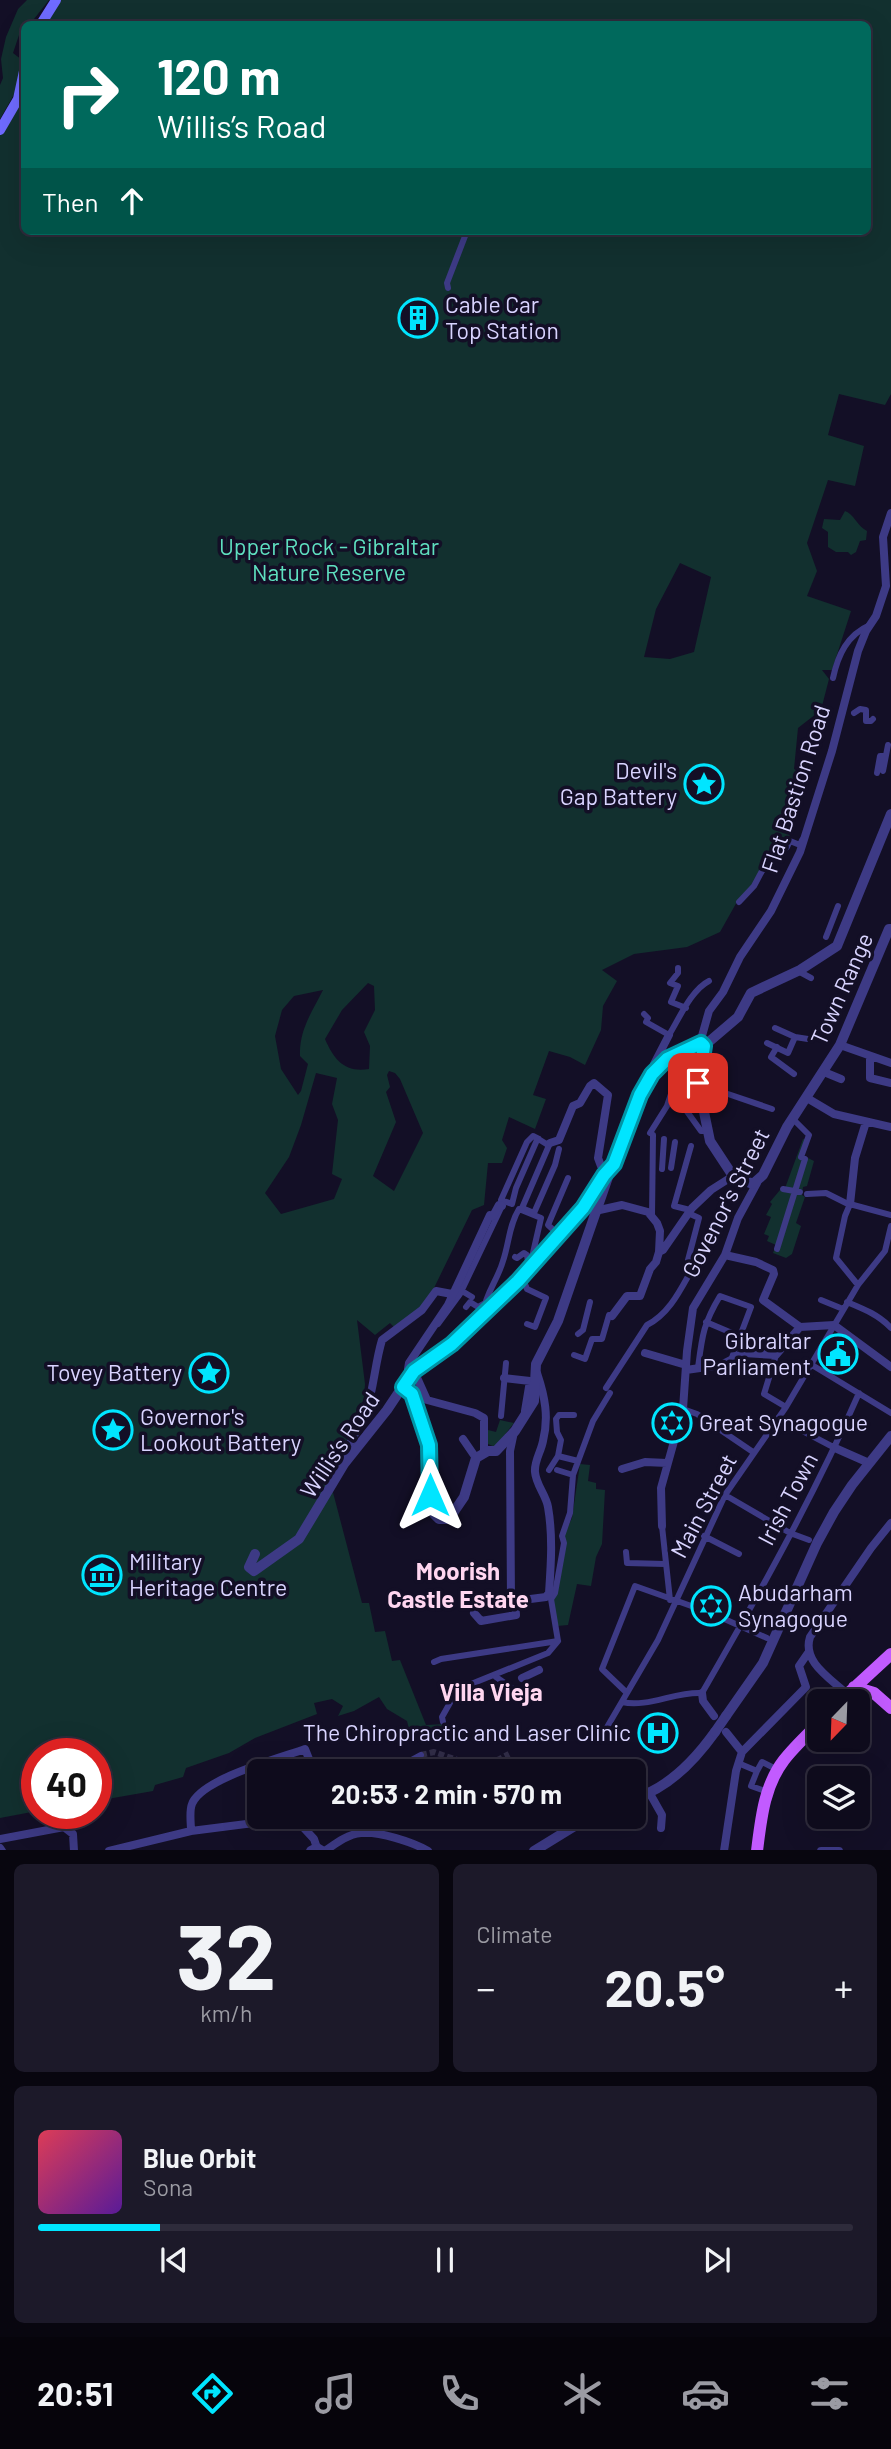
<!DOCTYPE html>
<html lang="en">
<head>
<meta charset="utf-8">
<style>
  body { margin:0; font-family:Barlow,sans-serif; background:#1c1929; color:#f1f3f6; height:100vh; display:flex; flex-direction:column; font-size:26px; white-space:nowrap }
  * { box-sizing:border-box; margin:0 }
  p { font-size:23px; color:#9b9ba3 }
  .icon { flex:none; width:38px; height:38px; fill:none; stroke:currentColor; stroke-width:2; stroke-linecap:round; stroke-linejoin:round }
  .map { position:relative; height:1850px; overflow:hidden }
  .details { display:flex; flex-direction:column; gap:14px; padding:14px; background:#08060f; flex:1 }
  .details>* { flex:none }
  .top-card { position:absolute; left:21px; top:21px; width:850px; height:214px; border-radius:10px; box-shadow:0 7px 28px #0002,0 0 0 2px #2e2b3b; background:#00695c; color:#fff; overflow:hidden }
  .needle { width:46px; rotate:203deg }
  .buttons { position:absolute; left:807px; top:1689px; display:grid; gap:14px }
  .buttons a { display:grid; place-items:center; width:63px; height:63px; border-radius:10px; background:#0e0b1c; box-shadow:0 7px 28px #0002,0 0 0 2px #2e2b3b; font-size:35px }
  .speed { position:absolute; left:21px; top:1738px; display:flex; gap:14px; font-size:35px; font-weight:700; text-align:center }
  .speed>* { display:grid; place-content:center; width:91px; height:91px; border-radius:50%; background:#0e0b1c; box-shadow:0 7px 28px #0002,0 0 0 2px #2e2b3b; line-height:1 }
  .speed .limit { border:10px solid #d22; background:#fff; color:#111 }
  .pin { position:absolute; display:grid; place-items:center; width:60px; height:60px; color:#fff; margin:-30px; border-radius:14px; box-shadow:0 4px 10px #0006 }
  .me { position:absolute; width:77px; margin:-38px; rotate:0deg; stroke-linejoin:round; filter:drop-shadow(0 0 5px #0008) }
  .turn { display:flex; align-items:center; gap:24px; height:147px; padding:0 21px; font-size:32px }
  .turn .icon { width:91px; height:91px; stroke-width:2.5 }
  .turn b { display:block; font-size:49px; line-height:60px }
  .then { display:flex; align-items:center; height:66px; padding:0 21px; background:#0003; gap:14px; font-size:26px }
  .big { font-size:52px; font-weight:700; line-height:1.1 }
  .details .card { flex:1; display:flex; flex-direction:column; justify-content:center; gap:10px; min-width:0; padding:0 24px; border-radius:10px; background:#1c1929 }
  .details .dial { align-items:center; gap:0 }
  .dial b { font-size:91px; line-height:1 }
  .song { display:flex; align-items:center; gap:21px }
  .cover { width:84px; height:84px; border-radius:10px; background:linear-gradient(135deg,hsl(350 70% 55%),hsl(270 70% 35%)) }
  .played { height:7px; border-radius:4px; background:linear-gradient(90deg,#00e5ff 15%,#2e2b3b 15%) }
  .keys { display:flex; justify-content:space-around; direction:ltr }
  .heat { display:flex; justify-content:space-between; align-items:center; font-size:38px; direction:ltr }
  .details .tiles { flex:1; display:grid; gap:14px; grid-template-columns:1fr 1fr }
  .card:last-child { grid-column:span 2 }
  .trip { position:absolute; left:247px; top:1759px; width:399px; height:70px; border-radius:10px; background:#0e0b1c; box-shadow:0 7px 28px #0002,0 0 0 2px #2e2b3b; font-weight:700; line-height:70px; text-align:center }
  .tabs { display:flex; height:112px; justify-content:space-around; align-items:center; background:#06040b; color:#9b9ba3 }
  .tabs .icon { width:49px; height:49px }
  .tabs .current { color:#00e5ff }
  .tabs b { font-size:32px; color:#f1f3f6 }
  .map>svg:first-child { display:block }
  .green { fill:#12302f; fill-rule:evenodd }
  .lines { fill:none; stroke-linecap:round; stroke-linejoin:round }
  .pedestrian-tunnel { stroke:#312d47; stroke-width:6; stroke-dasharray:6 3; stroke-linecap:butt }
  .pedestrian { stroke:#3d3a85; stroke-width:6 }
  .minor { stroke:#3d3a85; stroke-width:8 }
  .tertiary { stroke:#3d3a85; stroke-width:10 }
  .secondary { stroke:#6f6bff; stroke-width:10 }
  .primary { stroke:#c25bff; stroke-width:12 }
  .tertiary-bridge { stroke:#3d3a85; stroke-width:10 }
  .route-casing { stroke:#0095a6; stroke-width:18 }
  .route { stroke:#00e5ff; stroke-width:12 }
  .labels { text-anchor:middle; stroke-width:7; stroke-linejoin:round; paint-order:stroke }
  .poi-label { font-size:23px; fill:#d9d4ff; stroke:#130f26; text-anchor:start }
  .park-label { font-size:23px; fill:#5fe0c0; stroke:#130f26 }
  .street-label { font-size:23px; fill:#d9d4ff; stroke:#130f26 }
  .neighbourhood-label { font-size:24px; font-weight:bold; fill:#ffd6f0; stroke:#130f26 }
</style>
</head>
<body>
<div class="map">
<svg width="891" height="1851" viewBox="0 0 891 1851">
  <rect width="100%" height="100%" fill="#130f26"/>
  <path class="green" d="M27 0H49L30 24H24V30L19 35 13 53 22 60 16 91 0 119V85L3 78 1 59 6 37 18 9Z
    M56 0H891V394L885 405 839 394 828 435 864 446 855 486 828 480 807 543 817 571 807 596 851 611 832 670H822L829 679 821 710 798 728 794 769 807 778 786 847 738 900 720 932 687 947 634 954 602 970 617 981 603 1006 601 1030 585 1065 570 1057 549 1051 533 1095 546 1099 535 1129 509 1117 502 1140 507 1148 502 1163H488L484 1205 472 1210 434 1288 420 1308 395 1328 390 1323 375 1335 357 1320 365 1384 364 1398 330 1481 362 1603H369L375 1632 385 1631 392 1661 400 1660 426 1725 446 1724 455 1738 438 1742 434 1733H410L407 1721 387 1709 379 1697 354 1711 338 1716 343 1706 332 1699 314 1703 317 1714 255 1738 229 1753 186 1768 183 1777 155 1785 153 1791 96 1801V1754H37V1811L0 1818V130L24 71V231H868V24H41ZM680 563 711 577 694 652 670 659 644 657 656 609ZM368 983 374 986 375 1010 364 1032 370 1046 369 1069C345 1073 334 1060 325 1039L342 1010ZM323 990C312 1012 299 1030 300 1056L308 1064 301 1091 298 1095 281 1069 275 1036 282 1010 294 996ZM389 1071 395 1073 400 1079 423 1133 394 1191 373 1176 396 1122 386 1092 390 1087 387 1075ZM316 1073 337 1078 332 1104 338 1120 332 1174 342 1179 334 1199 281 1214 265 1193 289 1157 301 1125Z
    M845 511C854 514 857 526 867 531L866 540 860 541 856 552 851 555 848 552H836L828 547V532L822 528 824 519 840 520Z
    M803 1139 809 1141 804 1156 814 1161 807 1186 803 1187 802 1195 805 1197 796 1223 801 1226 792 1254 786 1258 773 1253 776 1245 767 1241 769 1236 764 1234 771 1217 766 1215 772 1204 770 1202 780 1190 784 1191Z
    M500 1420 514 1423 495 1447 486 1443 488 1430 496 1432Z
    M580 1464 590 1465 588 1481 596 1483V1489L605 1490 602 1544 596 1557 591 1586 577 1584 568 1625 557 1626 553 1604 564 1535 572 1518Z"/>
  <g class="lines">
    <path class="pedestrian-tunnel" d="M421 1755 434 1752 457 1760
      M481 1769 509 1754"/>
    <path class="pedestrian" d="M448 288 447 283 467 231
      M833 678C838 655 847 635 870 625
      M854 713 860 709 866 710V721H871L873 719
      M883 771 888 745
      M877 773 880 756H885
      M739 902 754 886 762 871 787 847 790 841 800 845 802 840
      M826 937 838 906
      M678 968V973L670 983 678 986 671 1002 686 1008
      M798 971 811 978
      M644 1014 648 1018 646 1022 669 1035C679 1019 691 990 709 981
      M775 1028 795 1037 808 1039
      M767 1043 788 1053 795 1037
      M777 1047 771 1057 794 1074
      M691 1084 683 1106 701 1131H708
      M728 1094 772 1109
      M650 1133 667 1106 678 1073 685 1066 675 1055
      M539 1139 537 1140 516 1188 512 1204 501 1200 527 1142 533 1136 539 1139 540 1140 548 1145
      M550 1143 522 1208 534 1213 555 1165 559 1149
      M671 1168 675 1142
      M662 1169 664 1139
      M783 1189 800 1192
      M807 1194 826 1193 846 1203 891 1215
      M850 1204 845 1216 836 1258 858 1285
      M690 1210 674 1206 691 1146
      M688 1213 699 1218 688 1260
      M652 1216 653 1135
      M559 1235 548 1225 568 1178
      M777 1249 805 1159 801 1157 809 1135 793 1119
      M515 1257 517 1258 524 1253 527 1255 528 1262
      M530 1266 541 1218
      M522 1277 527 1289 546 1298 535 1327 527 1324
      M462 1291 472 1297
      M821 1300 843 1309
      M847 1302C864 1309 879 1315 891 1328
      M466 1307 470 1302 478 1307 485 1303
      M483 1312C486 1293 498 1279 503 1261 509 1244 509 1225 519 1209L541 1218
      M706 1322 739 1336
      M438 1324 460 1294 501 1208
      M578 1334 583 1330 590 1302
      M574 1355 585 1359 592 1339H602L609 1315
      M776 1355 764 1394 786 1407
      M812 1365 891 1413
      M698 1368C702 1337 703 1324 720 1296L751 1307 731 1360
      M606 1388 647 1325C671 1313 682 1286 695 1264
      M683 1409 697 1414 753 1452
      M501 1416 506 1363
      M778 1418 835 1448
      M558 1456 561 1440 557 1432 556 1419 559 1415H574
      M549 1470 558 1456 578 1461
      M557 1470 573 1475
      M725 1495 790 1533 809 1540
      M662 1526 670 1600
      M704 1536 739 1554
      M626 1552 627 1563 665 1564
      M558 1641 551 1599 555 1593 564 1543 562 1536 570 1513 573 1475 593 1421 610 1393
      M434 1662 441 1659 558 1641
      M496 1677 519 1693
      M627 1693 602 1669 635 1586 711 1613 767 1638
      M444 1695 548 1653 558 1641
      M622 1702C648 1708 676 1691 702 1693 758 1596 814 1496 859 1393
      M443 1722 442 1717 451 1701 463 1689
      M603 1734 658 1640 725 1495 786 1407 858 1285 885 1251 891 1226
      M457 1760 474 1771
      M738 1763 757 1771 762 1762 778 1770
      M397 1768 421 1755
      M757 1771 751 1786 768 1792"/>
    <path class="minor" d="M700 1043 709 1011 723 992 740 957 771 911 800 852 832 751 858 651 866 631 876 616 886 586 883 537 891 513
      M840 1045 891 1063
      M870 1057V1078L891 1083
      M824 1072 841 1079
      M652 1075 654 1064 669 1035
      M807 1098 834 1114 891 1127
      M550 1143 559 1140 573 1106 580 1103 590 1086 594 1083 608 1095 598 1158 601 1166 608 1172
      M850 1204 855 1158 866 1122
      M595 1211 622 1205 648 1212 657 1223 660 1231 659 1252
      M725 1255 756 1262 773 1270 774 1274 763 1300 800 1327
      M612 1316 627 1296H640L650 1269 656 1262 659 1252 663 1250 692 1208 711 1190 733 1176
      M800 1327 834 1325 891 1367
      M645 1353 686 1365
      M686 1370 721 1365 744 1353 776 1355 800 1327
      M414 1371 427 1400 475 1413 484 1418V1453
      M411 1374 408 1369 409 1363 448 1305 490 1215 493 1216 499 1205 502 1206
      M504 1378 530 1381 525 1411
      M463 1439 476 1458
      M835 1448 869 1463
      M344 1464C345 1445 360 1429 366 1412 374 1388 375 1363 382 1340L422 1310 436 1291 452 1294
      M622 1469 645 1462 667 1463
      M662 1526 661 1488 683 1409 687 1351 693 1308 725 1255 738 1218 757 1183
      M515 1601 546 1597 549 1593C551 1564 553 1536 548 1507 546 1495 536 1485 535 1472 534 1461 541 1452 543 1441 549 1417 545 1397 537 1373
      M474 1613 481 1621 516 1615 515 1601 511 1602 510 1451 514 1432
      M522 1678 539 1670
      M702 1693 703 1701 714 1716
      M847 1694C830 1678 802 1662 810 1637L871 1548 891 1523
      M726 1732 742 1752
      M392 1771 397 1768
      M649 1792 662 1815 661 1828
      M191 1831C191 1823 189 1811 192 1804 201 1779 280 1758 305 1749L311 1764 310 1771
      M366 1833 372 1816
      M0 1839 64 1827 73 1834 74 1851
      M0 1848 2 1851
      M109 1851 191 1831 286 1819 302 1826 314 1839 317 1848
      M325 1851C335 1844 348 1834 361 1833 378 1831 413 1842 428 1851
      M724 1851 736 1771 742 1752 806 1687 799 1666 808 1653
      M821 1851H839"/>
    <path class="tertiary" d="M891 814 837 946 800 970 751 993 738 1017 704 1046 698 1083 710 1141 733 1176 753 1184 763 1175 787 1127 840 1045 889 929H891
      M403 1387 412 1394 430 1445V1495L434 1514 439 1519H449L464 1497 476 1458 488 1451H496L515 1431 534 1401 536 1364 558 1321 608 1177
      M255 1554 249 1567 254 1571 299 1539 344 1464 387 1410 411 1374 452 1344 518 1281 584 1208 604 1175 614 1165 640 1095 652 1075 668 1059 700 1043 704 1046
      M726 1716 763 1663 817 1543 834 1512 852 1485 891 1436
      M635 1798C669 1788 695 1760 715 1732
      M311 1851 317 1848 322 1851
      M534 1851 591 1816"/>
    <path class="secondary" d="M41 24 56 0
      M0 130 18 99 24 71"/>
    <path class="primary" d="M854 1687 874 1693 891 1708
      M840 1701 891 1654
      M757 1851C761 1819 764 1786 784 1760 794 1747 807 1735 819 1723"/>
    <path class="tertiary-bridge" d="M715 1732 726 1716"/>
  </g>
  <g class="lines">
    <g class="route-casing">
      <path id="route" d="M430 1495 429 1445 412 1394 403 1387 414 1371 452 1344 518 1281 583 1208 604 1175 614 1164 640 1095 652 1074 667 1059 701 1043 704 1046 698 1083"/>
    </g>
    <use href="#route" class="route"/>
  </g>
  <defs>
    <g id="building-ring" transform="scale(2.0125)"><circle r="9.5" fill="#130f26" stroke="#00e5ff" stroke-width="1.5"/><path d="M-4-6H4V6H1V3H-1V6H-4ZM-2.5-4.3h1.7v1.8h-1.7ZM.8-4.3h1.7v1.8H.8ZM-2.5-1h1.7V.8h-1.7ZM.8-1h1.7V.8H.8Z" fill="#00e5ff"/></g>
    <g id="sight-ring" transform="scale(2.0125)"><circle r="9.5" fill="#130f26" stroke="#00e5ff" stroke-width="1.5"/><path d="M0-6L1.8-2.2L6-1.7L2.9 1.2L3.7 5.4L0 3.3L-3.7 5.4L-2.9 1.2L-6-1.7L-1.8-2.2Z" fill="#00e5ff"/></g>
    <g id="civic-ring" transform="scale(2.0125)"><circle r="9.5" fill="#130f26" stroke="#00e5ff" stroke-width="1.5"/><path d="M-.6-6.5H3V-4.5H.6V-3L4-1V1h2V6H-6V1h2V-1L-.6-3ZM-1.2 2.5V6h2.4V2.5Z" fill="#00e5ff"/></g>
    <g id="synagogue-ring" transform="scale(2.0125)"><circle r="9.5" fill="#130f26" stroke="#00e5ff" stroke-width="1.5"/><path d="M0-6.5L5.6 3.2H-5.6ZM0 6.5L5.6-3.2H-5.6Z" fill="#00e5ff"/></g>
    <g id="museum-ring" transform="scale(2.0125)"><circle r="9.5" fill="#130f26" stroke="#00e5ff" stroke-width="1.5"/><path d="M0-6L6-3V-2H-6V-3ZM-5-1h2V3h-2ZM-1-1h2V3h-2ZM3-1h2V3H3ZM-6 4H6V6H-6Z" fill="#00e5ff"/></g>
    <g id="hospital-ring" transform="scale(2.0125)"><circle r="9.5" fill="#130f26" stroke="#00e5ff" stroke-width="1.5"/><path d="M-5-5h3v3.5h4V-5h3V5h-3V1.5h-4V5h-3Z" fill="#00e5ff"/></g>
  </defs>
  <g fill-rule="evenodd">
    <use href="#building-ring" x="418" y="318"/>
    <use href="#sight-ring" x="704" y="784"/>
    <use href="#civic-ring" x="838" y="1354"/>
    <use href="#sight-ring" x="209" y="1373"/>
    <use href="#synagogue-ring" x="672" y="1423"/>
    <use href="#sight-ring" x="113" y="1430"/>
    <use href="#museum-ring" x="102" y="1575"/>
    <use href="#synagogue-ring" x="711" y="1606"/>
    <use href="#hospital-ring" x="658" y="1733"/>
  </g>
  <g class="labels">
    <g class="poi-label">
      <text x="445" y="313">Cable Car<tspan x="445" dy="26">Top Station</tspan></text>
      <text x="677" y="779" text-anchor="end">Devil's<tspan x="677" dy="26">Gap Battery</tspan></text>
      <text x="811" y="1349" text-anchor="end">Gibraltar<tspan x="811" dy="26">Parliament</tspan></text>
      <text x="182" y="1381" text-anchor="end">Tovey Battery</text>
      <text x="140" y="1425">Governor's<tspan x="140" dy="26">Lookout Battery</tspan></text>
      <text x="699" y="1431">Great Synagogue</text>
      <text x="129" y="1570">Military<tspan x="129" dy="26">Heritage Centre</tspan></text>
      <text x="738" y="1601">Abudarham<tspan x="738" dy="26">Synagogue</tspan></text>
      <text x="631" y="1741" text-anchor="end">The Chiropractic and Laser Clinic</text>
    </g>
    <g class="park-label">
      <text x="329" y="555">Upper Rock - Gibraltar<tspan x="329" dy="26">Nature Reserve</tspan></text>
    </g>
    <g class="street-label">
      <text transform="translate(796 789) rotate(-72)" y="8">Flat Bastion Road</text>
      <text transform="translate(842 989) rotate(-66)" y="8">Town Range</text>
      <text transform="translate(726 1203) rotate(-63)" y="8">Govenor's Street</text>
      <text transform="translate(340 1445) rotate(-56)" y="8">Willis’s Road</text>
      <text transform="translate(788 1499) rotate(-62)" y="8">Irish Town</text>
      <text transform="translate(704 1506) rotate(-62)" y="8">Main Street</text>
    </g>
    <g class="neighbourhood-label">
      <text x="458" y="1580">Moorish<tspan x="458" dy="28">Castle Estate</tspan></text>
      <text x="491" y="1701">Villa Vieja</text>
    </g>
  </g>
</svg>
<div class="buttons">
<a><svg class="needle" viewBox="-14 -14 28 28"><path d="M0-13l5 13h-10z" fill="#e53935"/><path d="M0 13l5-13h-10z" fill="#9b9ba3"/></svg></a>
<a><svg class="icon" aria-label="layers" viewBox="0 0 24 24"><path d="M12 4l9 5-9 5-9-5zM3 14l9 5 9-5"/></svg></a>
</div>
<div class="speed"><div class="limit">40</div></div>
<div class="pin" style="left:698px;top:1083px;background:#d93025"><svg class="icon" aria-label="arrive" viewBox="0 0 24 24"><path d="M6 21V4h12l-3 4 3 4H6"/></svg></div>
<svg class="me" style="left:430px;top:1495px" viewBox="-20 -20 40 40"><path d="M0-17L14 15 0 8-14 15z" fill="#00e5ff" stroke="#fff" stroke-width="4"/></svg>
<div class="trip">20:53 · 2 min · 570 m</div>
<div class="top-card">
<div class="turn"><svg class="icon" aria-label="right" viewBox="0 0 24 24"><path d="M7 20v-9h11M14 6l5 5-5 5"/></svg><div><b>120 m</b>Willis’s Road</div></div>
<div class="then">Then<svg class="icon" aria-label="ahead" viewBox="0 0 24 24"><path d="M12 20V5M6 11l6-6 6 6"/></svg></div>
</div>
</div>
<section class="details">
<div class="tiles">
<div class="card dial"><b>32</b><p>km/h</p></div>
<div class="card"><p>Climate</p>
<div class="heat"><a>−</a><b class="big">20.5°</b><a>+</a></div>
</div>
<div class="card">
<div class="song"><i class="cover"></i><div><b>Blue Orbit</b><p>Sona</p></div></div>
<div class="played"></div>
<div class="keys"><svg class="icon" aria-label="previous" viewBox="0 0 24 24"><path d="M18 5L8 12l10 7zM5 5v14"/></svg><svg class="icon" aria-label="pause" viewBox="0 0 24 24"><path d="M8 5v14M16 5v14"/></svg><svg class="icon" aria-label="next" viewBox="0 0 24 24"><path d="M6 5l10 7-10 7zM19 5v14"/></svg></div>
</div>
</div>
</section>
<nav class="tabs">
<b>20:51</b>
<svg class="icon current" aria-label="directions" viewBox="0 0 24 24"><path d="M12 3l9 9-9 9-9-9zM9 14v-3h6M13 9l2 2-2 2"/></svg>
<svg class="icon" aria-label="music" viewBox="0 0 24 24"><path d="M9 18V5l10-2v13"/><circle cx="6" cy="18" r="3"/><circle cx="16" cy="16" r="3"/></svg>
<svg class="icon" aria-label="phone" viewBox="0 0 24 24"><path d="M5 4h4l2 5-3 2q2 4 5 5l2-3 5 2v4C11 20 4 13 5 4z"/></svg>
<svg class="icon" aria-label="climate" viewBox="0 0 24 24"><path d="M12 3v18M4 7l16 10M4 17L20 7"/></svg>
<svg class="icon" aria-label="car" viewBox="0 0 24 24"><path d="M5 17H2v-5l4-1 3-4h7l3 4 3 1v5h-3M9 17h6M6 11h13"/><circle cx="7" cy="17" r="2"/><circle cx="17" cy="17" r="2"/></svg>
<svg class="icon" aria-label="filters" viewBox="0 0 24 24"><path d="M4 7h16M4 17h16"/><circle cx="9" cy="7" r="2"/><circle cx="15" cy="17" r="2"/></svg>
</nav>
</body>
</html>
